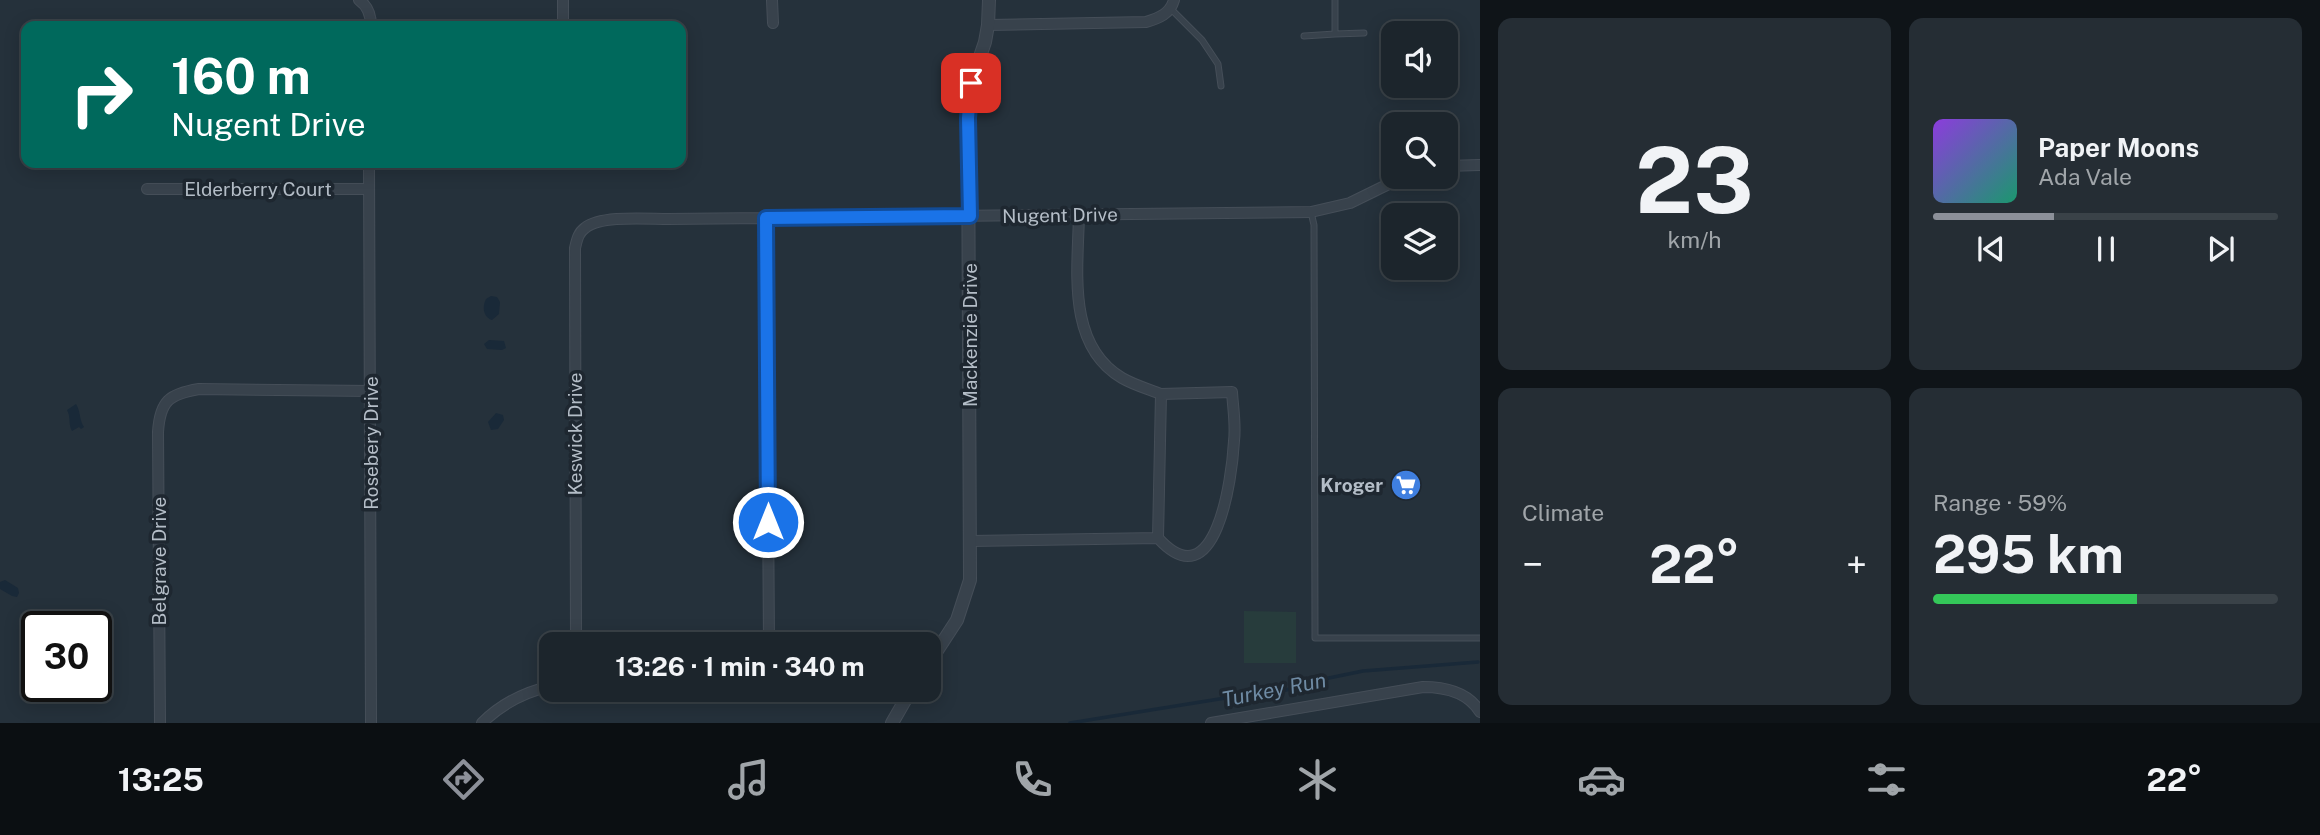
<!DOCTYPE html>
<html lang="en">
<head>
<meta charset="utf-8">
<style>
  body { margin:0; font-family:"Public Sans",sans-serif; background:#252d34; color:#f1f3f6; height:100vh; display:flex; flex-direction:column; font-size:26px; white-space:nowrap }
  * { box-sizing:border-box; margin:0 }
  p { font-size:23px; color:#a0a5a9 }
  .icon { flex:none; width:38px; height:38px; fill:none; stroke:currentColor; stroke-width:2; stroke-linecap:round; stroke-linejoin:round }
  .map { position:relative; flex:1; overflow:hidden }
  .sheet { display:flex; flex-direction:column; gap:18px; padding:18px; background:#0f1418; width:840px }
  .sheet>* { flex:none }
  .banner { position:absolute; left:21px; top:21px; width:665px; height:147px; border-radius:14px; box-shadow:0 4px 18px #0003,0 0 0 2px #3a4248; background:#00695c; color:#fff; overflow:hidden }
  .controls { position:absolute; left:1381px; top:21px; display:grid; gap:14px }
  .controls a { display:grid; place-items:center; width:77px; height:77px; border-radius:14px; background:#1c252c; box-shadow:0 4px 18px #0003,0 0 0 2px #3a4248; font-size:35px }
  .speed { position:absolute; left:21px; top:611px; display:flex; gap:14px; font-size:35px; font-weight:700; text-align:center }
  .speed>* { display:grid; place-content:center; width:91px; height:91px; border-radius:50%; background:#1c252c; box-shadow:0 4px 18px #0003,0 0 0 2px #3a4248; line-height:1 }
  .speed .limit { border:4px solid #111; border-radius:10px; background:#fff; color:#111 }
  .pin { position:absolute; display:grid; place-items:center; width:60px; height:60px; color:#fff; margin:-30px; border-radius:14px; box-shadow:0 4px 10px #0006 }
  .me { position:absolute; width:77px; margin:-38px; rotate:0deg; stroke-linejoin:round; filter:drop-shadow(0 0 5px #0008) }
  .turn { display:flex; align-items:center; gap:24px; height:147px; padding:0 35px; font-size:32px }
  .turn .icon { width:91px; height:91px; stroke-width:2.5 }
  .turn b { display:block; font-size:49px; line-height:60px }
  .big { font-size:52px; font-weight:700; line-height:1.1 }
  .sheet .widget { flex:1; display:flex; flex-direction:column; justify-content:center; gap:10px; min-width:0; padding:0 24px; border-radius:14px; background:#252d34 }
  .sheet .dial { align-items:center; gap:0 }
  .dial b { font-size:91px; line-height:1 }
  .song { display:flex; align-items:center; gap:21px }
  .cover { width:84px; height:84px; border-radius:10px; background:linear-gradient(135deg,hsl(270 70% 55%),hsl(160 70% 35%)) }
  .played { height:7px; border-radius:4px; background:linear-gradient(90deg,#8c9099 35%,#3a4248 35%) }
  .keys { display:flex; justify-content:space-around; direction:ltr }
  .heat { display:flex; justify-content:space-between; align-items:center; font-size:38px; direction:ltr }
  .charge { height:10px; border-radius:5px; background:linear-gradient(90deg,#34c759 59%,#3a4248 0) }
  .sheet .tiles { flex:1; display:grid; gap:18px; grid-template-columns:repeat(2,1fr) }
  .trip { position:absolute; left:539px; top:632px; width:402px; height:70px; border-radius:14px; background:#1c252c; box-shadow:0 4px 18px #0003,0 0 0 2px #3a4248; font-weight:700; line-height:70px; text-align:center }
  .tab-bar { display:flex; height:112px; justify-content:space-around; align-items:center; background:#0b0f12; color:#a0a5a9 }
  .tab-bar .icon { width:49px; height:49px }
  .tab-bar .current { color:#8c9099 }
  .tab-bar b { font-size:32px; color:#f1f3f6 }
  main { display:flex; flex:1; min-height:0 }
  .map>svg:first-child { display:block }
  .green { fill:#273c3c }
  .water { fill:#192938 }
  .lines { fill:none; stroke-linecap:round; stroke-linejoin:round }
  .stream { stroke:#192938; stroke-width:3.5 }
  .service-casing { stroke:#454e58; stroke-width:7 }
  .minor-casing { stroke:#454e58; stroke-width:12 }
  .tertiary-casing { stroke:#454e58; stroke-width:14 }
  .service { stroke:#38424c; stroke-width:5 }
  .minor { stroke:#38424c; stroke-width:10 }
  .tertiary { stroke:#38424c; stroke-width:12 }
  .route-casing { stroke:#114b97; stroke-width:18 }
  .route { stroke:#1a73e8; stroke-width:12 }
  .labels { text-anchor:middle; stroke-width:7; stroke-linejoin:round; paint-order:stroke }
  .street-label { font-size:19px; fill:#b4bdc7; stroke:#1e2730 }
  .poi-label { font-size:19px; font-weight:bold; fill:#b4bdc7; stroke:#1e2730; text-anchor:end }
  .water-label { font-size:21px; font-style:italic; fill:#6f8ba4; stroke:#1e2730 }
</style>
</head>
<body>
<main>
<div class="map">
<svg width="1480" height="723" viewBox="0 0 1480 723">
  <rect width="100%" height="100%" fill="#25313b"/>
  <path class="green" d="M1244 611 1296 612V663H1244Z"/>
  <path class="water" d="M491 296 497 297 500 302 499 314 492 320C483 317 482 307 486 299Z
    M489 340 504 341 506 348 502 350 487 349 484 344Z
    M76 404C81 412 79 420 84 427L81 429 79 427 72 431C68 424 71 417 67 410Z
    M496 413 503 415 504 420 498 429 491 430 488 422Z
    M5 580 18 588 19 593 17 597 12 596 0 589V582Z"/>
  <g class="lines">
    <path class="stream" d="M1070 723 1244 695 1272 694 1324 679 1363 671 1478 662"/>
    <g class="service-casing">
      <path id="service" d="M1335 0V34L1364 33
        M1170 8 1202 40 1218 64 1221 86
        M1304 36 1335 34
        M1311 212 1314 225 1315 638H1480"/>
    </g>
    <g class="minor-casing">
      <path id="minor" d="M359 0C368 6 371 15 371 26
        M563 0V26
        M772 0 773 23
        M988 25 1146 22C1159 18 1170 14 1174 0
        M369 163 371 723
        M1446 166 1480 165
        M147 189H369
        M766 217 769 644
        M1158 538C1216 602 1232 478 1234 441 1236 425 1233 408 1232 392L1161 394
        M971 541 1158 538 1161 394C1148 389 1134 385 1122 378 1066 345 1078 269 1079 214
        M576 644 575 248C577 240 578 233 585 228 601 215 647 219 668 219L1311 212 1350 203 1403 177
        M800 644C822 641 844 637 865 644
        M160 723 158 432C160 401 169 394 199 389L371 391
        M482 723C501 704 525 692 551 686
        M1211 723 1423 687C1445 687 1468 692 1480 712"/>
    </g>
    <g class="tertiary-casing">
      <path id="tertiary" d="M929 663 957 620 970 580 968 118 971 83 985 42 988 25 989 0
        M892 723 911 690"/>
    </g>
    <use href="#service" class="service"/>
    <use href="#minor" class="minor"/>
    <use href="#tertiary" class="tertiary"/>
  </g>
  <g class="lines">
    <g class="route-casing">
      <path id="route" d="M768 522 766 218 970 216 968 118 971 83"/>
    </g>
    <use href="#route" class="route"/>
  </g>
  <defs>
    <g id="supermarket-disc" transform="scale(1.575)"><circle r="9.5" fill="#3f7fe0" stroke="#1e2730"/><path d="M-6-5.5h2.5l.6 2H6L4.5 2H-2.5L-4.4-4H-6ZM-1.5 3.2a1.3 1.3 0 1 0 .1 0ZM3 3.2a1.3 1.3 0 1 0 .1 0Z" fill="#fff"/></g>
  </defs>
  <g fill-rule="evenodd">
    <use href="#supermarket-disc" x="1406" y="485"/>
  </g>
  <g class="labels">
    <g class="street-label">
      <text x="258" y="196">Elderberry Court</text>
      <text transform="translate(1060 215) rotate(-1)" y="7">Nugent Drive</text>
      <text transform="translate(970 335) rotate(-90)" y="7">Mackenzie Drive</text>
      <text transform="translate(575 434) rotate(-90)" y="7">Keswick Drive</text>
      <text transform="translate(371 443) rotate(-90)" y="7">Rosebery Drive</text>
      <text transform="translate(159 561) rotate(-90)" y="7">Belgrave Drive</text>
    </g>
    <g class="poi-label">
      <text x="1383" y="492">Kroger</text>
    </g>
    <g class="water-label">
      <text transform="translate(1274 690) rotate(-11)" y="7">Turkey Run</text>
    </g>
  </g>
</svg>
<div class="controls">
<a><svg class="icon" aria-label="sound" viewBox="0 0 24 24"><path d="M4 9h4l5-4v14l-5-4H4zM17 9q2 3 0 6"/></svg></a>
<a><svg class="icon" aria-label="search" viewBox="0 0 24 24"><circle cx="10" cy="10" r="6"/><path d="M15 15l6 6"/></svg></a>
<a><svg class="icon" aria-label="layers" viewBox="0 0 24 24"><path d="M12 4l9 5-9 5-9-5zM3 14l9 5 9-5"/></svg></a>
</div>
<div class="speed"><div class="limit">30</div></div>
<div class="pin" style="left:971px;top:83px;background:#d93025"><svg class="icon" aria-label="arrive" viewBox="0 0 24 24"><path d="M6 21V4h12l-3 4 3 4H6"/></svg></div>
<svg class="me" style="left:768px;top:522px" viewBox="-20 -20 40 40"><circle r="17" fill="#1a73e8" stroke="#fff" stroke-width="3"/><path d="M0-11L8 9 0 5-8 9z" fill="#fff"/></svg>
<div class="trip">13:26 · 1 min · 340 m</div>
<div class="banner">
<div class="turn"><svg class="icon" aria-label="right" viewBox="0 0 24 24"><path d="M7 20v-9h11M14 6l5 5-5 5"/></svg><div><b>160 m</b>Nugent Drive</div></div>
</div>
</div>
<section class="sheet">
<div class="tiles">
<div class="widget dial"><b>23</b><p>km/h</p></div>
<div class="widget">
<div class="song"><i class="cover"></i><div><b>Paper Moons</b><p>Ada Vale</p></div></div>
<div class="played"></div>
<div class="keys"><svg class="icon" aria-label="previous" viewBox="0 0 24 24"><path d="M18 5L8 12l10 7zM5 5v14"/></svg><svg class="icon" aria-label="pause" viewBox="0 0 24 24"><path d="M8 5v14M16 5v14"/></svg><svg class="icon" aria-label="next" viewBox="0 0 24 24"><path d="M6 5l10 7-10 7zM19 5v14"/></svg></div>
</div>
<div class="widget"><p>Climate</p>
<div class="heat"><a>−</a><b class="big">22°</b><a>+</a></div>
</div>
<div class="widget"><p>Range · 59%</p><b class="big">295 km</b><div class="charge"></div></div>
</div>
</section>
</main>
<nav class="tab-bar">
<b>13:25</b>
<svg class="icon current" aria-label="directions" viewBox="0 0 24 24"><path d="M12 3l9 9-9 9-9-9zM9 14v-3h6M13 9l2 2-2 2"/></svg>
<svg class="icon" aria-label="music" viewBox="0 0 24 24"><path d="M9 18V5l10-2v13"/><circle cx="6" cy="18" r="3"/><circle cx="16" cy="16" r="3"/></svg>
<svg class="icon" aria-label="phone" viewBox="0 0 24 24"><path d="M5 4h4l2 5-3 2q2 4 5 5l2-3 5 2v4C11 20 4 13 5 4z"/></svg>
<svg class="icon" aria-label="climate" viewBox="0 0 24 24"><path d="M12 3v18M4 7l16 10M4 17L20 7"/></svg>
<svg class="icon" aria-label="car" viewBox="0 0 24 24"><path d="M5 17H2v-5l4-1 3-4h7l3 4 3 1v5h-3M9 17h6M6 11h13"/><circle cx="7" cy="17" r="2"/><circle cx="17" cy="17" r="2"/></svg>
<svg class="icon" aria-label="filters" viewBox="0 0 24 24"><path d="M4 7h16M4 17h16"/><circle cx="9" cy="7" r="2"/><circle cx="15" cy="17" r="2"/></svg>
<b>22°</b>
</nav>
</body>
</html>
